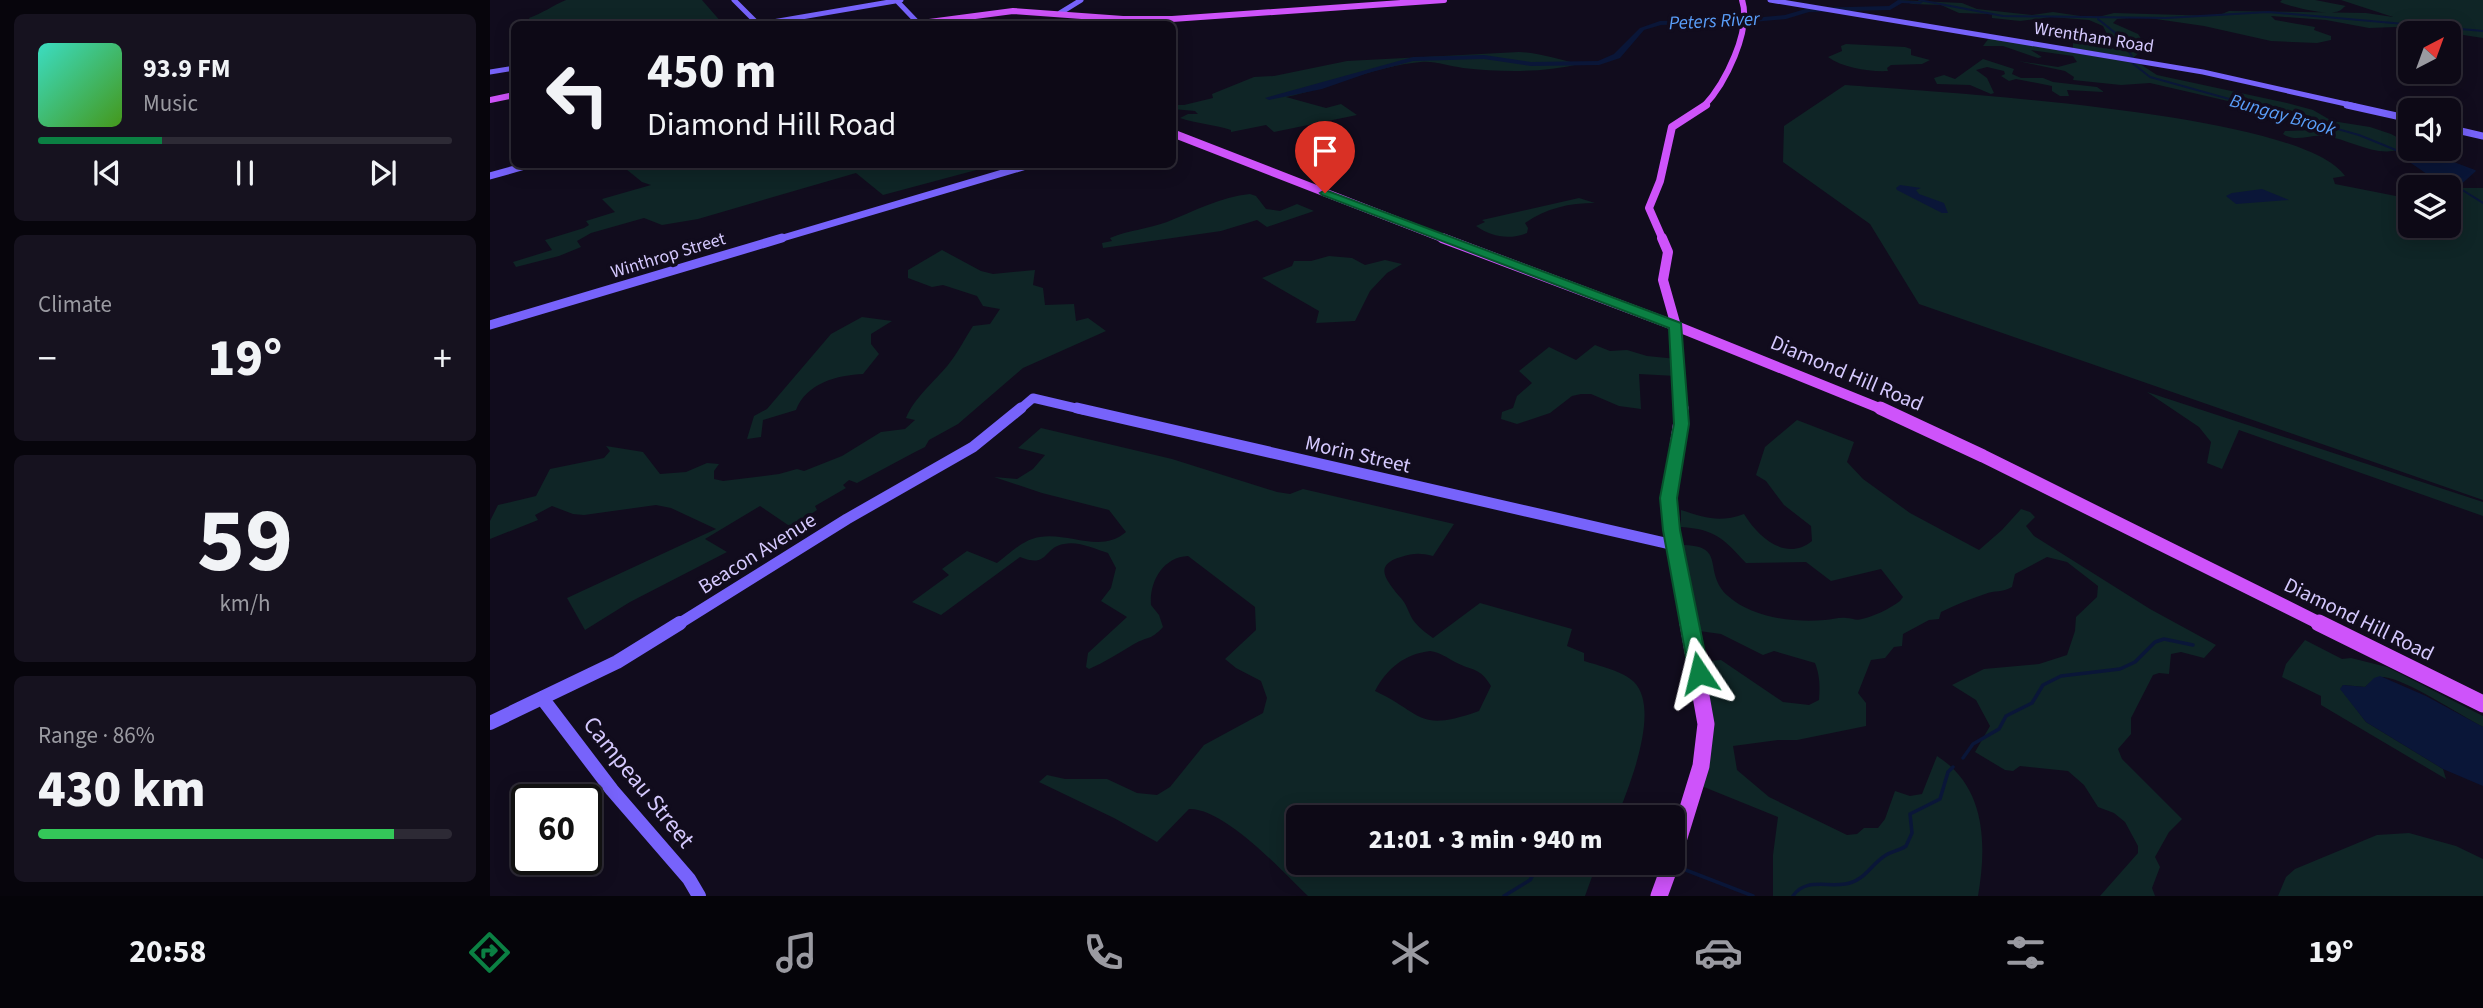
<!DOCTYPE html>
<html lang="en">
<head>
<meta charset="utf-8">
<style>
  body { margin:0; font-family:"Source Sans 3",sans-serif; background:#16121f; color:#f1f3f6; height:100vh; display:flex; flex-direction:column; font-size:26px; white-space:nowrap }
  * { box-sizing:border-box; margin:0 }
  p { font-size:23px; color:#9a9aa1 }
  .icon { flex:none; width:38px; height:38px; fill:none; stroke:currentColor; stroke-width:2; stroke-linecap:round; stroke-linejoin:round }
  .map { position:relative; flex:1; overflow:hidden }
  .drawer { display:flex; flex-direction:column; gap:14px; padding:14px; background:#07050c; width:490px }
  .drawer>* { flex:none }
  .top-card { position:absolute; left:21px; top:21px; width:665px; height:147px; border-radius:10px; box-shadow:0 4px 18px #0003,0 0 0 2px #2d2a35; background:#0d0916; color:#f1f3f6; overflow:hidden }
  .needle { width:46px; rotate:41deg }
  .fabs { position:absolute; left:1908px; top:21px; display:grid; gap:14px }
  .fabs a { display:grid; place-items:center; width:63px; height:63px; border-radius:10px; background:#0d0916; box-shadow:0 4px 18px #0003,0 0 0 2px #2d2a35; font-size:35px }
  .speed { position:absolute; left:21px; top:784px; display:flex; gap:14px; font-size:35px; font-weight:700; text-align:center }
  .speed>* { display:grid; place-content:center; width:91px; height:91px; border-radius:50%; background:#0d0916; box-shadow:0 4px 18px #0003,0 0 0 2px #2d2a35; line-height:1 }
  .speed .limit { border:4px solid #111; border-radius:10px; background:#fff; color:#111 }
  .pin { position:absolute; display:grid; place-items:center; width:60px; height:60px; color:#fff; margin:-72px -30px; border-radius:50% 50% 50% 0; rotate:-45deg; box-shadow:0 0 7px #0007 }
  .pin .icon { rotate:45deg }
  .me { position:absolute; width:77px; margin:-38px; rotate:350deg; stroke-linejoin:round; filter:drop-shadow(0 0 5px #0008) }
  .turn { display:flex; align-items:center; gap:24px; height:147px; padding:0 21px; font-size:32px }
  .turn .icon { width:91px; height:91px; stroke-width:2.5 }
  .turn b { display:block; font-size:49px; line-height:60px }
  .big { font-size:52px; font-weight:800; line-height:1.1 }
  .drawer .widget { flex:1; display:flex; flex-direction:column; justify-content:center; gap:10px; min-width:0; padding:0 24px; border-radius:10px; background:#16121f }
  .drawer .dial { align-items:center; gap:0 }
  .dial b { font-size:91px; line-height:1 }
  .song { display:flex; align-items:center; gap:21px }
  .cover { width:84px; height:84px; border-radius:10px; background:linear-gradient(135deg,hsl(170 70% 55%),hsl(100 70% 35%)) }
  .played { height:7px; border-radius:4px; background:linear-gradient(90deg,#0b8043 30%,#2d2a35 30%) }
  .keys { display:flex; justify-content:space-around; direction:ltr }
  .heat { display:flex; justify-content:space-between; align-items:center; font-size:38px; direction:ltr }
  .charge { height:10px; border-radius:5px; background:linear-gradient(90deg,#34c759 86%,#2d2a35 0) }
  .trip { position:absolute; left:796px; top:805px; width:399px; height:70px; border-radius:10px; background:#0d0916; box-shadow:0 4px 18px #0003,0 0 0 2px #2d2a35; font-weight:800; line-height:70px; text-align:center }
  .tab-bar { display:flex; height:112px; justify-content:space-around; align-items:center; background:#050409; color:#9a9aa1 }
  .tab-bar .icon { width:49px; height:49px }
  .tab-bar .on { color:#0b8043 }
  .tab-bar b { font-size:32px; color:#f1f3f6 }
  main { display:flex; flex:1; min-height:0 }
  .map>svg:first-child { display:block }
  .green { fill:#0f2526; fill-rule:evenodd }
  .water { fill:#0a1638 }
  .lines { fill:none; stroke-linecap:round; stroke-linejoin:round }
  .stream-far1 { stroke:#0a1638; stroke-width:2 }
  .stream { stroke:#0a1638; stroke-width:3.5 }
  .river { fill:#0a1638; fill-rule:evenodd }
  .secondary-far4 { stroke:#7763fb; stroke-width:5 }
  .secondary-far3 { stroke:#7763fb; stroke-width:7 }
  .secondary-far2 { stroke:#7763fb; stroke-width:9 }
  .secondary-far1 { stroke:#7763fb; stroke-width:11 }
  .secondary { stroke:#7763fb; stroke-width:14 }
  .primary-far4 { stroke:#ce53fa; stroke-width:6 }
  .primary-far3 { stroke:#ce53fa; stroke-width:8 }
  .primary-far2 { stroke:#ce53fa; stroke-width:10 }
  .primary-far1 { stroke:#ce53fa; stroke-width:13 }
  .primary { stroke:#ce53fa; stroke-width:17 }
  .route { fill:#0b8043; stroke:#07532c; stroke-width:2 }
  .labels { text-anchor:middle; stroke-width:7; stroke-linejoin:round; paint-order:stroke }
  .far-street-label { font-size:18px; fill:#d5c9fe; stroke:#110c1d }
  .far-water-label { font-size:19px; font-style:italic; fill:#5a9ffb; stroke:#110c1d }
  .street-label { font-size:21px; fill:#d5c9fe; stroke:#110c1d }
  .near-street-label { font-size:24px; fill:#d5c9fe; stroke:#110c1d }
</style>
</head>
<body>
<main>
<section class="drawer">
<div class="widget">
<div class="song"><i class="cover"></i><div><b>93.9 FM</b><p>Music</p></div></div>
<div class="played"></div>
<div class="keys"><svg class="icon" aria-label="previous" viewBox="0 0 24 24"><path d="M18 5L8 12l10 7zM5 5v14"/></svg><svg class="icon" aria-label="pause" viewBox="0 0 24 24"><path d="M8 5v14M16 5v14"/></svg><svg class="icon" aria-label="next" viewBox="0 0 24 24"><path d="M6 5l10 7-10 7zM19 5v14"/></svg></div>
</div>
<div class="widget"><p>Climate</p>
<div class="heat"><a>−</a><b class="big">19°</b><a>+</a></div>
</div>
<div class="widget dial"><b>59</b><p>km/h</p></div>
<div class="widget"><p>Range · 86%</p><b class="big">430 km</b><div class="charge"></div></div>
</section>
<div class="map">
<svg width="1993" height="896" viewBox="0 0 1993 896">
  <rect width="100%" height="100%" fill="#110c1d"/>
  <path class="green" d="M76 0H212L232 23H41L39 18C51 14 64 5 76 0Z
    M1406 0 1472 3 1487 9 1542 15 1563 12 1604 18 1624 13 1727 16 1739 11 1876 13 1903 17 1851 0H1993V38L1947 31 1949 33 1906 27 1879 28 1836 20 1781 16 1785 20 1825 27 1824 30 1841 36V40L1827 43 1781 41 1714 26 1652 17 1627 19 1623 23 1648 34 1652 40 1649 53 1643 58 1583 48V43L1620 40 1613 26 1599 20 1561 17 1530 21 1502 18V14L1469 13 1451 5 1423 4Z
    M1792 0H1825L1856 6C1853 7 1852 10 1849 11 1837 16 1801 7 1790 2Z
    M1499 38 1650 64 1667 75 1797 103 1823 110 1842 121 1880 127 1901 134 1920 144C1893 163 1864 140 1835 136 1819 134 1806 143 1793 134L1795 131 1824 130 1826 125 1794 114 1660 83 1631 85 1583 80 1584 77 1575 71 1528 61 1568 67 1587 62 1583 56 1541 50 1552 57 1548 58 1513 46H1493Z
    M1356 44 1415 47 1421 49V55L1440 60 1432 64 1401 65 1397 68 1398 71C1380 72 1353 68 1338 57L1352 51 1351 46Z
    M1029 52C1050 53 1069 60 1090 64 1052 73 1011 72 973 68 958 66 946 61 931 62 884 66 841 88 796 97L836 108 851 104 867 115 784 132 776 125 741 132V130C723 124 707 124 690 118L698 114H708L705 111 683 109V105H694L723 98 722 94 764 77 784 76 857 61Z
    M1493 59 1524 69 1522 74 1531 78H1553L1563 82 1607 87 1614 92 1577 90 1579 96H1570L1562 91V86L1526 79 1519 81 1511 76 1515 74 1514 71 1497 67 1486 70 1497 78 1504 93 1501 94 1480 85 1447 84 1444 78 1454 75 1465 79Z
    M1355 85C1442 92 1810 111 1855 176L1843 178 1845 184 1916 198 1917 194H1920V226H1958V188H1993V500L1429 304 1380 224 1293 162 1294 126Z
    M154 165V164L505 165 393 195 366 173 208 219 172 225 154 218 101 233 87 241 91 247 69 256 26 267 23 262 62 250 55 240 94 228 99 225 96 221 125 212 112 199 161 185 152 182 136 169Z
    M760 194 766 196 776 209 790 211 807 204 824 211 777 227 767 220 731 231 613 248 612 243 622 241 620 238C639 230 658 229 677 222 704 211 731 197 760 194Z
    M1089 198 1105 203C1079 203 1057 208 1035 223L1038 228 1037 233C1019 240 1002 237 986 226L995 222 992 220Z
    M452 250 491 271 503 274 545 270 543 285 553 288 555 305 584 304 586 321 598 318 616 331 533 368 468 424 439 440 435 447 425 452 367 483 359 480 353 485 356 488 325 506 327 510 301 527 270 506 215 539 237 552 140 602 95 630 77 598 226 529 181 508 166 505 94 515 83 514 62 506 45 515 48 520 0 539V521L8 505 46 496 60 469 114 458 120 451 116 446 153 452 170 474 196 472 217 463 229 464 224 471V479L233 481 289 474 307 469 314 471 352 456 391 432 415 429 425 420 416 418C424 398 445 381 458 365 468 353 475 338 483 326L500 324 510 309 493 306 487 296 453 285 442 287 418 278V270Z
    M839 256 862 258 875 265 895 260 912 264 897 273 880 291 865 321 826 323 829 311 772 278 802 266 804 261H821Z
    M372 317 402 321 381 334V344L389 354 373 374C348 375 316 383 306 410L273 420 271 437 257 439 264 416 277 409 341 334Z
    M1105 345 1120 351 1137 350 1157 356 1187 359 1186 376 1149 374 1151 409 1129 406 1101 394H1091L1082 396 1060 413 1027 424 1011 419 1012 412 1023 408 1027 396 1042 383 1029 371 1059 347 1086 360Z
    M1657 392 1993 502V516L1749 430 1732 469 1717 463 1721 442 1709 427Z
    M1307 420 1364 442 1357 462 1373 479 1420 513 1489 550 1512 530 1531 509 1540 512 1545 517 1536 526 1544 536 1660 609 1726 645 1714 658 1691 652 1681 654 1679 674 1669 673 1663 675 1641 718V734L1628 749 1632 759 1692 819 1679 832 1665 857 1670 867 1662 888 1665 896H1610L1648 853V846L1635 822 1624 813 1608 807 1594 785 1578 771 1530 766 1523 771 1515 770 1485 752 1500 726 1486 700 1462 685 1494 669 1549 664 1577 655 1585 631 1586 617 1607 597 1608 586 1577 562 1557 557 1525 574 1522 587C1512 593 1505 590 1495 594 1480 599 1465 605 1451 612L1449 619 1439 620 1413 634 1412 646 1404 647 1395 658 1381 660 1368 693 1376 703V726L1307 740H1288L1243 746 1247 770 1279 797 1357 835 1367 834 1374 828H1388L1395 819 1405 791 1420 796 1432 794 1447 756C1496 787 1497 844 1488 896H1283V855L1288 817 1209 785 1207 662 1231 660 1293 702 1319 705 1329 700C1330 686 1330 676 1325 663L1284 651 1273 655 1231 634 1202 630 1185 545C1241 543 1210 570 1238 596 1262 618 1305 623 1335 620 1342 620 1349 617 1356 618 1362 618 1366 621 1372 619 1385 616 1399 609 1410 601L1413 597 1391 569 1341 581 1316 562 1256 563C1234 539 1225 529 1191 527V510C1216 518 1229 523 1254 514 1269 538 1296 562 1322 541L1321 526 1294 505 1276 481 1266 475 1275 447Z
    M551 428 682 459 787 492 800 494 813 489 964 524 943 556C930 553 924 553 911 557 883 565 896 580 909 596 916 602 918 612 923 620 928 627 936 633 943 638L990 603 1082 629 1077 646 1094 653V661C1107 665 1135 672 1144 682 1171 709 1139 787 1127 817H808V863H1107L1095 896H818C793 872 735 808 699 809L667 842 624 818 549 782 557 775 575 779H617L647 793 667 795 680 787 714 745 773 713 777 698 771 681 746 668 735 659 766 630 765 607 698 556C673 557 659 582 661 605L669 615 673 627C660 641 658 636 644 644 629 653 615 662 599 669L596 667 598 653 637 617 611 601 621 588 626 568 618 553C604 549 589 541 574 544 553 547 559 569 530 557L451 615 422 602 459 575 452 569 477 551 507 563C520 553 534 539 550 537 579 532 611 554 636 532L619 510 552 493 504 477 527 479 543 469 555 455 528 448ZM940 651C951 653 956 657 965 662 982 671 990 667 1001 686L989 711C927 733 934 714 885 691 897 668 915 654 940 651Z
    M1815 640 1852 659 1861 658 1897 667 1993 716V727C1970 715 1918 680 1894 677 1885 676 1881 682 1875 687L1853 685 1851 689 1876 722 1953 769 1956 779 1831 705V696L1792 677 1796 664Z
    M1919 833 1966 846 1993 859V896H1788L1796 877 1805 869 1887 835Z"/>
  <path class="water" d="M1945 155 1985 170 1986 171 1967 188 1953 185 1915 159Z
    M1410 185 1431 188 1426 190 1429 194 1454 203 1458 213H1452L1407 190 1406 188Z
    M1772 189 1799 200 1746 204 1736 196 1742 193Z
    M1890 676 1936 696 1993 727V786L1953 769 1876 722 1850 689 1853 685 1875 687 1884 678Z"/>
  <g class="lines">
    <path class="stream-far1" d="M1429 0 1513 16 1676 18 1778 12 1993 31
      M1608 19 1629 36 1643 58 1641 62 1660 77 1869 135 1923 157
      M369 164H375
      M1966 186 1993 203"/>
    <path class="stream" d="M1473 758 1483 744 1509 729 1516 716 1542 703 1553 685 1571 676 1630 669 1645 662 1665 642 1674 639 1703 645
      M1188 867 1263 896
      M1014 896 1040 880 1050 863
      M1303 896C1315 878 1336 887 1355 884 1375 881 1380 865 1396 855 1402 851 1409 851 1416 846L1422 833 1420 814 1450 799 1458 772 1463 767"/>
    <path class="river" d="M1408 0 1433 2 1430 4 1412 3 1400 10 1319 12 1296 19 1263 22 1171 25 1154 30 1130 58 1109 65 1041 66 994 59 923 61 878 73 832 89 779 100 775 98 923 57 994 55 1041 62 1108 61 1124 54 1150 28 1170 21 1263 18 1295 15 1319 8 1399 6Z"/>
    <path class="secondary-far4" d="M244 0 268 24
      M1280 0 1713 72 1865 106
      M407 1 429 24
      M570 13 591 0
      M271 24 411 0
      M0 72 24 68"/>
    <path class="secondary-far3" d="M1857 105 1920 119
      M1958 128 1993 136
      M0 176 42 164
      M286 240 543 164"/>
    <path class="secondary-far2" d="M0 325 292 238
      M529 410 543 398 594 410"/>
    <path class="secondary-far1" d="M587 408 1184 545
      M187 625 357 519 483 447 531 408"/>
    <path class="secondary" d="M52 698 122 790 199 879 209 896
      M0 723 127 662 190 623"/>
    <path class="primary-far4" d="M424 24 523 11 633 19H682L954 0
      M0 100 24 95
      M1214 106C1235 84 1262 30 1252 0"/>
    <path class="primary-far3" d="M682 133 957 240
      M1173 240 1159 208 1170 181 1182 127 1216 105"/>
    <path class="primary-far2" d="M952 238 1186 326 1394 410
      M1172 238 1178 252 1173 280 1186 326 1192 410"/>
    <path class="primary-far1" d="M1192 408 1178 498 1198 625
      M1390 408 1493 456 1833 625"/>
    <path class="primary" d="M1829 623 1993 704
      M1183 857 1211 766 1216 724 1198 623
      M1169 896 1181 863"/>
  </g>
  <path class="route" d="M835 190 1191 323 1199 424 1187 498 1190 530 1219 673 1216 678 1209 681 1202 678 1199 673 1173 530 1170 498 1184 424 1179 328 832 195 830 193Z"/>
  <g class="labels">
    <g class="far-street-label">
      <text transform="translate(1604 37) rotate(9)" y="6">Wrentham Road</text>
      <text transform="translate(178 255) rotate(-17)" y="6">Winthrop Street</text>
    </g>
    <g class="far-water-label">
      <text transform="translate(1224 20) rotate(-3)" y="7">Peters River</text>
      <text transform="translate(1793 114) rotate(16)" y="7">Bungay Brook</text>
    </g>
    <g class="street-label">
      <text transform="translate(1357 373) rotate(23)" y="7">Diamond Hill Road</text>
      <text transform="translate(868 454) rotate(13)" y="7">Morin Street</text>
      <text transform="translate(267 553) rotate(-32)" y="7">Beacon Avenue</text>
      <text transform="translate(1869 619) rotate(26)" y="7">Diamond Hill Road</text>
    </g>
    <g class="near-street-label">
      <text transform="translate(149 782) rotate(51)" y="8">Campeau Street</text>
    </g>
  </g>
</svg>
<div class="fabs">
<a><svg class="needle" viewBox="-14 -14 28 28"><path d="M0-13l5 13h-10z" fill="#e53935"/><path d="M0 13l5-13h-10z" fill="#9a9aa1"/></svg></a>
<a><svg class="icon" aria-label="sound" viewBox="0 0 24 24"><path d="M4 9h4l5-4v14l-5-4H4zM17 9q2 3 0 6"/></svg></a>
<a><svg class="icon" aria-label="layers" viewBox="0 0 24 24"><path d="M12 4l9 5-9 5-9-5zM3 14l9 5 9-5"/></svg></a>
</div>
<div class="speed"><div class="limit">60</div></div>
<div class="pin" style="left:835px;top:193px;background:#d93025"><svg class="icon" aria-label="arrive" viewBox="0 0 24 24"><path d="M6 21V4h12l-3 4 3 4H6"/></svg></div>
<svg class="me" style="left:1209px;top:673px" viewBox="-20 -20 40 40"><path d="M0-17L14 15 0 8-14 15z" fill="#0b8043" stroke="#fff" stroke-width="4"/></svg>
<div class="trip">21:01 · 3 min · 940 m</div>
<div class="top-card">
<div class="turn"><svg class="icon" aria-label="left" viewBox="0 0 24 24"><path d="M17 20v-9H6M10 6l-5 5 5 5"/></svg><div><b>450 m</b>Diamond Hill Road</div></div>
</div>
</div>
</main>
<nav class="tab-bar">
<b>20:58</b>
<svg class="icon on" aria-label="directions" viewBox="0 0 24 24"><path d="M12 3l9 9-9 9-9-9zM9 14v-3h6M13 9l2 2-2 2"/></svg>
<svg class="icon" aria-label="music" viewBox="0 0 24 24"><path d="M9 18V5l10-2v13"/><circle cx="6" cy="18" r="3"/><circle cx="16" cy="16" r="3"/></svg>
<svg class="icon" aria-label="phone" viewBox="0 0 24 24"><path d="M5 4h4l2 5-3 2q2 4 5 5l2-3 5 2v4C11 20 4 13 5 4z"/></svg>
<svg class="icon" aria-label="climate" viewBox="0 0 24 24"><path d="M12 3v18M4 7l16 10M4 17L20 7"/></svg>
<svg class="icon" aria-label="car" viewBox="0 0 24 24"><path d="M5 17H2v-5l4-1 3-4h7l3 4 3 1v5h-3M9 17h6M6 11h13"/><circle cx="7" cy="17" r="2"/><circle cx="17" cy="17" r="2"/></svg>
<svg class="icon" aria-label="filters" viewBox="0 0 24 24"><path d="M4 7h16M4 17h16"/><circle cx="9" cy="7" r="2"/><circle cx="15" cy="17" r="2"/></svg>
<b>19°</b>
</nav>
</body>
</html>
